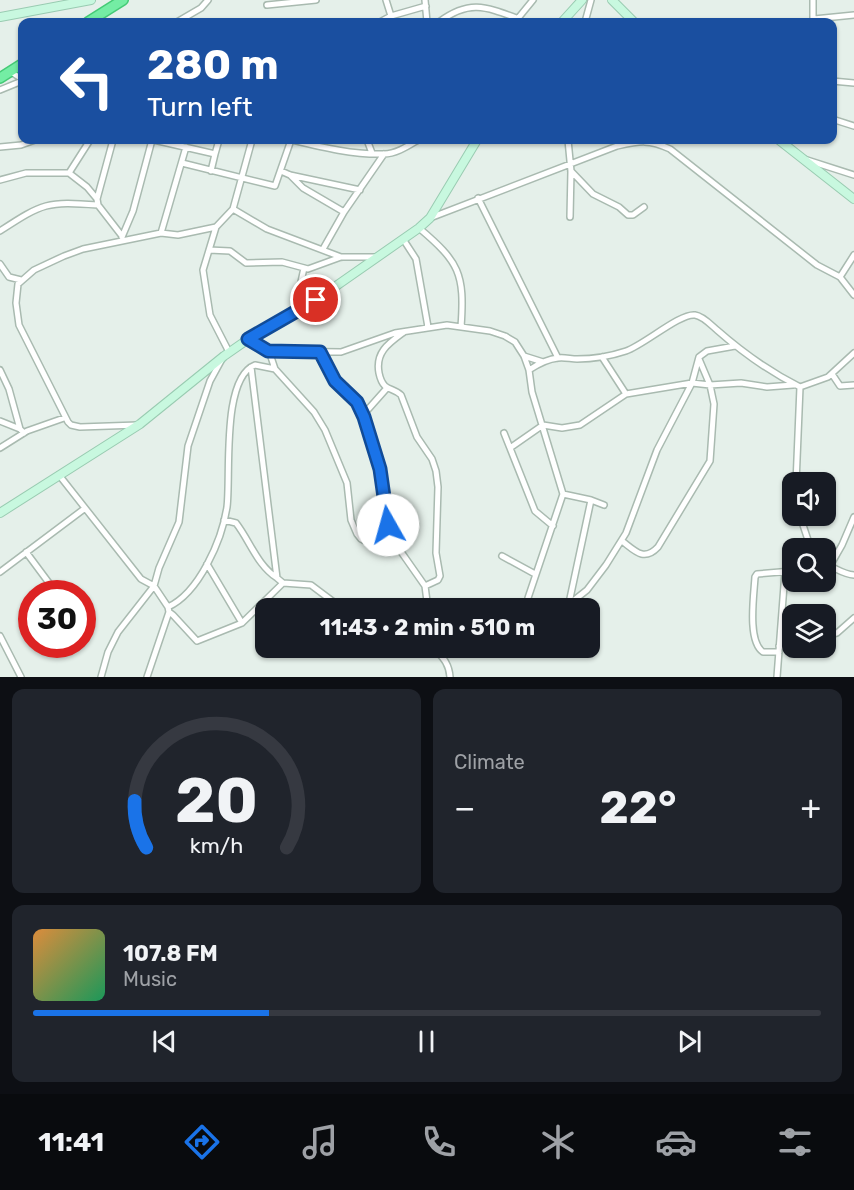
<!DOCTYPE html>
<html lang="en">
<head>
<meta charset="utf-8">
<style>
  body { margin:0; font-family:Rubik,sans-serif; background:#20242c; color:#f1f3f6; height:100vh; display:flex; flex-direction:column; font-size:22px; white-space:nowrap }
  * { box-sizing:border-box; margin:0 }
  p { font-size:20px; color:#9ea1a6 }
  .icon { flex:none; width:33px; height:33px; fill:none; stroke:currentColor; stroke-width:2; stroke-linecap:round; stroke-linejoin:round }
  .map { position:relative; height:677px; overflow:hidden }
  .panel { display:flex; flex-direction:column; gap:12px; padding:12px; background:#0d0f14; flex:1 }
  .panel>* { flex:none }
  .hud { position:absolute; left:18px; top:18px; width:819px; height:126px; border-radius:12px; box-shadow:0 2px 4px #0004; background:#1a4fa0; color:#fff; overflow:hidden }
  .fabs { position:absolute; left:782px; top:472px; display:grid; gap:12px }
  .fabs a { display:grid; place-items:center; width:54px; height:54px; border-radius:12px; background:#171b24; box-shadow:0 2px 4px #0004; font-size:30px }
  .speed { position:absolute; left:18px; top:580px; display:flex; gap:12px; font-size:30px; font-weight:700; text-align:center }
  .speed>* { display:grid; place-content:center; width:78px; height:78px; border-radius:50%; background:#171b24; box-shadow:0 2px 4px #0004; line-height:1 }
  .speed .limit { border:9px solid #d22; background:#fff; color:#111 }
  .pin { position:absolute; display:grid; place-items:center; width:51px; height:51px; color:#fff; margin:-26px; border:3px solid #fff; border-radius:50%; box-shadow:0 2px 6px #0007 }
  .me { position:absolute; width:66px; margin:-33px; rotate:353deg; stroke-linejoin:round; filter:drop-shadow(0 0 4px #0008) }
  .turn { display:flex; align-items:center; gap:21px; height:126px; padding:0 30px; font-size:27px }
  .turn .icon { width:78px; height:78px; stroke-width:2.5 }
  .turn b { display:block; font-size:42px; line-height:51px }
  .big { font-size:45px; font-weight:700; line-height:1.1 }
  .panel .widget { flex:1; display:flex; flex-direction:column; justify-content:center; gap:9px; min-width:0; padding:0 21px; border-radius:12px; background:#20242c }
  .panel .dial { align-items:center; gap:0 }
  .dial svg { height:156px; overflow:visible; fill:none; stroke:#363941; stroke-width:7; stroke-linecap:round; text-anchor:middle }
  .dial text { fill:#f1f3f6; stroke:none }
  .song { display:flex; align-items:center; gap:18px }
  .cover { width:72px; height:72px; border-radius:9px; background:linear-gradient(135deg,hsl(30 70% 55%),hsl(150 70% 35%)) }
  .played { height:6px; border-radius:3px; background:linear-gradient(90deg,#1a73e8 30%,#363941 30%) }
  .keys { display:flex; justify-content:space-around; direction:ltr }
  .heat { display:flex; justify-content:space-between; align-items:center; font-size:33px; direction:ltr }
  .panel .tiles { flex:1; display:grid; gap:12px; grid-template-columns:1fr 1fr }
  .widget:last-child { grid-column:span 2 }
  .trip { position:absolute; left:255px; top:598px; width:345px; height:60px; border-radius:12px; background:#171b24; box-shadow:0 2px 4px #0004; font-weight:700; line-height:60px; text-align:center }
  .tab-bar { display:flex; height:96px; justify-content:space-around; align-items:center; background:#090b0e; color:#9ea1a6 }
  .tab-bar .icon { width:42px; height:42px }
  .tab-bar .selected { color:#1a73e8 }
  .tab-bar b { font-size:27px; color:#f1f3f6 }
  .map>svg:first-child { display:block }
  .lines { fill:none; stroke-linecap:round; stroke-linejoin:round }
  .street-casing { stroke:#a9bab0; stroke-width:8 }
  .secondary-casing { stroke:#99cbb1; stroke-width:10 }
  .highway-casing { stroke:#45ca76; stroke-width:12 }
  .street { stroke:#fff; stroke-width:5 }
  .secondary { stroke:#c8f8df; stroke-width:8 }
  .highway { stroke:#74eda4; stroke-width:9 }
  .route-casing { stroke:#114b97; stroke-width:15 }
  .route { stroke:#1a73e8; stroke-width:10 }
</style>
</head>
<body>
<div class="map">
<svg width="854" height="677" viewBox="0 0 854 677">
  <rect width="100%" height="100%" fill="#e5f0ea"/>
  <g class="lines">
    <g class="street-casing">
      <path id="street" d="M386 0 391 16
        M425 0 427 22
        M267 5 316 0
        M814 19 854 15
        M177 22 201 8 208 0
        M380 22 391 16 426 6
        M439 22C469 0 484 6 519 19
        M515 22 533 0
        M585 22 591 0
        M676 22H685
        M813 22V0
        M11 72 22 79
        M832 81 854 83
        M0 90 22 81
        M832 119 854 126
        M154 140 215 154 219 140
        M292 140C321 147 353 155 384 154 396 154 408 146 418 140
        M367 140 372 153
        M520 140H521
        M568 140 571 171 570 217
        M0 147 21 145 35 140
        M804 159 854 175
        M182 163 275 186 291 140
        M211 171 215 154
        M281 171 290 175 360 190
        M571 171 593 194 619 207 628 215H633L644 207
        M69 173 90 140
        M290 175 303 188 344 212
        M0 180 26 173H69L87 187 97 199 98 205 122 236
        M478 198 558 358
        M97 199 113 140
        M233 209 267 229 341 257
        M430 218 617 146C640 141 649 139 670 149L817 265 840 277 854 295
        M419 228C459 262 465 273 461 327
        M0 231C43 203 47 201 98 205
        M161 233 186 147
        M122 237 133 211 152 140
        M403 239 416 259 428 327
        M323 249 344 212 384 154
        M209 250 230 251 246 263 282 262 308 269 341 257H376
        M0 264 9 277 21 280
        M840 277 854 255
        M299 311V291L304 268
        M404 332C389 343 375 352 379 373 380 378 381 382 385 386 390 390 396 390 401 395L417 437 432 459 436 471 438 487 436 553 440 576 438 580 425 586
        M248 339 269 351 341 352 395 333 447 325 490 331 505 336 515 342 524 356 529 370 532 392 563 494 528 598 531 609
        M269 351 275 369 314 412 325 430 347 483 351 520 357 534 361 539 365 541 378 540 390 536
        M229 352 210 315 203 270 216 227 233 209 252 140
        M320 352 335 380 357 402 364 417 380 469 390 536 425 586 428 609
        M524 356 543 362
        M602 357 626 394
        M251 367 277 578 283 583 311 585 343 609
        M0 370 9 389 20 429 24 433
        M529 370C538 364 547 359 558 358 564 357 571 359 577 359 593 359 611 356 626 351 644 345 680 313 695 315 703 316 711 325 717 330 742 352 770 372 800 387L828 377 854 353
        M832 374 840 386 854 385
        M363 415 387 388
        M0 421 20 429
        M138 425 80 427 71 425 68 422 19 325 16 303 18 284 34 270 64 256 83 249 161 233 178 235 216 227
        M504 433 535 511 553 526
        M0 448 27 431 64 418
        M510 448 543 425 562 428 580 425 626 394 692 383 710 385 741 383 767 387 793 385
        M59 475 141 579 154 586 168 607 169 612 173 615 197 641 242 623 283 583
        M796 483 800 387
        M563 494 591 500 604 505
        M800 516 811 549
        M224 520 236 523C250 541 257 565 277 578
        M622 541C635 551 644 562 658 547L710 461 714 404 710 385 699 359
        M26 552 52 587
        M502 556 535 574
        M207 564 242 623
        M825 565C834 566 841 574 854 575
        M830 566 842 545 854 517
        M0 572 84 509
        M569 603 591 500
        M168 607C199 593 222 540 227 507 231 476 221 378 255 365L275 369
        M563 609 587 590 606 565 626 533 657 450 692 383 699 357 707 351 735 346
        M0 636 21 677
        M825 637 837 633 854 618
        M779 646H792
        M434 648C443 658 449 663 450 677
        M779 652H763C747 641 754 595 755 577L757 574 792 571
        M101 677 108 652 118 632 154 586 159 568 179 522 188 446 210 381 222 359
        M147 677 169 612
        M777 677 785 572"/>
    </g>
    <g class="secondary-casing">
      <path id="secondary" d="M612 0 634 22
        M0 17 91 0
        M562 22 582 0
        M779 140 854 199
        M0 513 140 424 224 356 257 333 306 307 419 228 430 218 477 140"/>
    </g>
    <g class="highway-casing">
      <path id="highway" d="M88 22 123 0
        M0 78 22 64"/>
    </g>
    <use href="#street" class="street"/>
    <use href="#secondary" class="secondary"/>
    <use href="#highway" class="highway"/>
  </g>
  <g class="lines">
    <g class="route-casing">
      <path id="route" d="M316 300 248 339 268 351 320 352 335 381 357 402 364 417 380 469 388 525"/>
    </g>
    <use href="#route" class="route"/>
  </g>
</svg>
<div class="fabs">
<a><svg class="icon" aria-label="sound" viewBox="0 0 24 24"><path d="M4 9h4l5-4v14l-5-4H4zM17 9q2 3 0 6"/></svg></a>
<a><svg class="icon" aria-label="search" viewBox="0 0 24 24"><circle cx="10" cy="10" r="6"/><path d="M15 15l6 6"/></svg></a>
<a><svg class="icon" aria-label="layers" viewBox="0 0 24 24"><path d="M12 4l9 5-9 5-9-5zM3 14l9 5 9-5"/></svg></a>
</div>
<div class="speed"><div class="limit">30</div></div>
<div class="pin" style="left:316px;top:300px;background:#d93025"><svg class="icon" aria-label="arrive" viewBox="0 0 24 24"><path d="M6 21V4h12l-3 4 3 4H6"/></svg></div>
<svg class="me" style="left:388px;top:525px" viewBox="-20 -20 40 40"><circle r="19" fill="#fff"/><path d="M0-13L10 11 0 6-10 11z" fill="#1a73e8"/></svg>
<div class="trip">11:43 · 2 min · 510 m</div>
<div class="hud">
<div class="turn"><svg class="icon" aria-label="left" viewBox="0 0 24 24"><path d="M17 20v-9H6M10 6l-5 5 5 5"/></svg><div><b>280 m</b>Turn left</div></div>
</div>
</div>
<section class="panel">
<div class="tiles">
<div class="widget dial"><svg viewBox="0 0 100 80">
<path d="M14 69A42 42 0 1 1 86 69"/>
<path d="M14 69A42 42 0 0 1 8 45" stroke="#1a73e8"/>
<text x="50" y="56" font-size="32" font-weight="700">20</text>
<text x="50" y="72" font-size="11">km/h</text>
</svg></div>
<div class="widget"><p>Climate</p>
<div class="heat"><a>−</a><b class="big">22°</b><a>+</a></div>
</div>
<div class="widget">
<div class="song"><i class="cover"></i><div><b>107.8 FM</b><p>Music</p></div></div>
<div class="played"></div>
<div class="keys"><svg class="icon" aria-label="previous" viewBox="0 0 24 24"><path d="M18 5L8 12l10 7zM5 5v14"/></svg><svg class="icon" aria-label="pause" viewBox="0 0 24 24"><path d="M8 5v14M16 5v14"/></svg><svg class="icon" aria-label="next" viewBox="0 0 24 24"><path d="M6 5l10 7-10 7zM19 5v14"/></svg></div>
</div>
</div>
</section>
<nav class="tab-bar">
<b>11:41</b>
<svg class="icon selected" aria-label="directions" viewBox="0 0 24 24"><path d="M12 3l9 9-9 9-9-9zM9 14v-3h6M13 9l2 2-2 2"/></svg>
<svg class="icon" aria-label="music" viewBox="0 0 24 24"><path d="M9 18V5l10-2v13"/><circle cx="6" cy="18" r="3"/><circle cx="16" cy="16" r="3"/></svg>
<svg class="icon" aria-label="phone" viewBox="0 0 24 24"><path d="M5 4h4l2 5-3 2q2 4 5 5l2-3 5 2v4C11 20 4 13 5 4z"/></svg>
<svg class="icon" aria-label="climate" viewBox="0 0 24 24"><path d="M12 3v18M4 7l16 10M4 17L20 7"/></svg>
<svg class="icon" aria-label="car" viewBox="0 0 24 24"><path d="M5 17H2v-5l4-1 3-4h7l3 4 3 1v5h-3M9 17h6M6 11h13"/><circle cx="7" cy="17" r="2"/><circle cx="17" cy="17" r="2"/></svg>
<svg class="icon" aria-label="filters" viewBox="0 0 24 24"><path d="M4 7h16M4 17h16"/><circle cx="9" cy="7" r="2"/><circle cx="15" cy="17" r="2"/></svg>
</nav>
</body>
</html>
